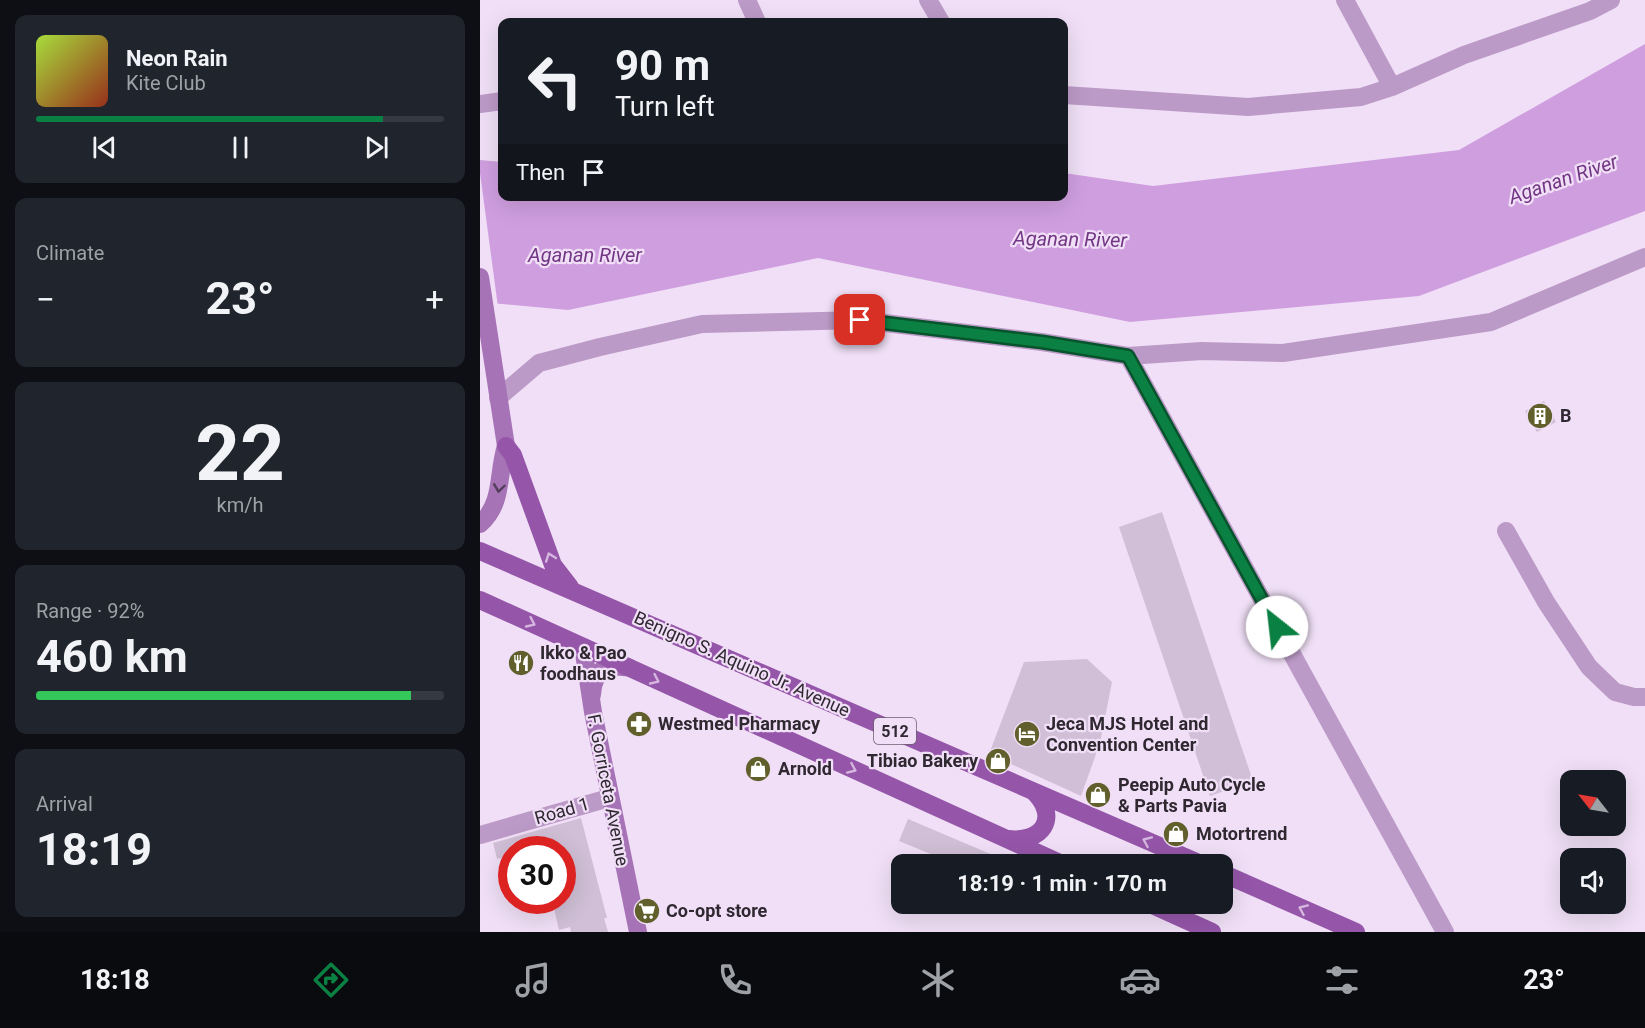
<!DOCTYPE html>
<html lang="en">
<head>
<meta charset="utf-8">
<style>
  body { margin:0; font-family:Roboto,sans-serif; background:#20242c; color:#f1f3f6; height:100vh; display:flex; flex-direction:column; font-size:22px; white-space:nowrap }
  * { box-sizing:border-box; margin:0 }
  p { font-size:20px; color:#9ea1a6 }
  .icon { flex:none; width:33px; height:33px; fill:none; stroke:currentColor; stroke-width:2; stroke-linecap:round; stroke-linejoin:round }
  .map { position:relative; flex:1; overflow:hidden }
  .details { display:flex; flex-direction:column; gap:15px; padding:15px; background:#0d0f14; width:480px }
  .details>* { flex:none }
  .hud { position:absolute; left:18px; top:18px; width:570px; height:183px; border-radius:12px; box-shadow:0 6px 24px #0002; background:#171b24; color:#f1f3f6; overflow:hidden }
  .needle { width:39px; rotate:301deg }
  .buttons { position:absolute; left:1080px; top:770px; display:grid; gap:12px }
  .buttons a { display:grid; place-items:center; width:66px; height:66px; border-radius:12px; background:#171b24; box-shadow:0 6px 24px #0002; font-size:30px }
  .speed { position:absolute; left:18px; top:836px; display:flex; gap:12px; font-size:30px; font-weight:700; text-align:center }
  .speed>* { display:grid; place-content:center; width:78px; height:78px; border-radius:50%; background:#171b24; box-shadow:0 6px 24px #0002; line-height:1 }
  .speed .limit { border:9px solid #d22; background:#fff; color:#111 }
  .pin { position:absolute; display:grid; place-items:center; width:51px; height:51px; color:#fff; margin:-26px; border-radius:12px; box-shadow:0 3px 9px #0006 }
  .me { position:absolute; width:66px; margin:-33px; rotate:331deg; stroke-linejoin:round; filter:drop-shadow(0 0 4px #0008) }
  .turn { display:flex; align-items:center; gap:21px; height:126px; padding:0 18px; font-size:27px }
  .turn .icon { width:78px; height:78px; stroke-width:2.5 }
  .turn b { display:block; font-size:42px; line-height:51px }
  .then { display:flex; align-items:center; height:57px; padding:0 18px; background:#0003; gap:12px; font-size:22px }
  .big { font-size:45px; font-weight:700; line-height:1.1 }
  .details .widget { flex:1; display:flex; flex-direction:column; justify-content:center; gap:9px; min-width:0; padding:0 21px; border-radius:12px; background:#20242c }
  .details .dial { align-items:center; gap:0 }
  .dial b { font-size:78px; line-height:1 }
  .song { display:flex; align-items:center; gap:18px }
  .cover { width:72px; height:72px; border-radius:9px; background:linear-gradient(135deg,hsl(80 70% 55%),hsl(10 70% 35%)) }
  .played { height:6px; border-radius:3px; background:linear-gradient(90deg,#0b8043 85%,#363941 85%) }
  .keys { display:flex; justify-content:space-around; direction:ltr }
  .heat { display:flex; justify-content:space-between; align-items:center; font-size:33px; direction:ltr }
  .charge { height:9px; border-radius:4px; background:linear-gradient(90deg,#34c759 92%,#363941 0) }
  .trip { position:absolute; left:411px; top:854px; width:342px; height:60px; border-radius:12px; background:#171b24; box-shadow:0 6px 24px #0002; font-weight:700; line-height:60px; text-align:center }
  .dock { display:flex; height:96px; justify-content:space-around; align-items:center; background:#090b0e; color:#9ea1a6 }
  .dock .icon { width:42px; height:42px }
  .dock .active { color:#0b8043 }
  .dock b { font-size:27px; color:#f1f3f6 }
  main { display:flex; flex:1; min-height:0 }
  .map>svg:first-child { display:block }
  .water { fill:#cf9edf }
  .pier { fill:#f0dff6 }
  .building { fill:#d0bfd6 }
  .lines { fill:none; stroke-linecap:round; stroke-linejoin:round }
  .street { stroke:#bc9ac7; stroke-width:18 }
  .secondary { stroke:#a673b6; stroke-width:18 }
  .primary { stroke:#9556a9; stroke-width:18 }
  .oneway { stroke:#533e59 }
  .oneway2 { stroke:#d5b6df }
  .route-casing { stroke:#07532c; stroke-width:15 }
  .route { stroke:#0b8043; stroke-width:10 }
  .labels { text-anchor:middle; stroke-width:4.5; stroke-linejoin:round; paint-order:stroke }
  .shield { fill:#f0dff6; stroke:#695f6c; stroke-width:1.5 }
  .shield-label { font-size:16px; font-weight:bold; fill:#2f2831 }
  .poi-label { font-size:18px; font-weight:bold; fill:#2f2831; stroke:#f0dff6; text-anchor:start }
  .street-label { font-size:18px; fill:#2f2831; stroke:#f0dff6 }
  .water-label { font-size:20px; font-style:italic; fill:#723784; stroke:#f0dff6 }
</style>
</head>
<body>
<main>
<section class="details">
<div class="widget">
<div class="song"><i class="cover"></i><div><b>Neon Rain</b><p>Kite Club</p></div></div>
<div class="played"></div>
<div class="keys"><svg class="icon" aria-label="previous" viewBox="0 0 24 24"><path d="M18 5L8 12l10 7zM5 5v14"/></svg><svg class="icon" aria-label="pause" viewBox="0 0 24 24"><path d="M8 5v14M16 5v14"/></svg><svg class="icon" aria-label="next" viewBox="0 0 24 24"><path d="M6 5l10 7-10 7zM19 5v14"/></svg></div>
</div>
<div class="widget"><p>Climate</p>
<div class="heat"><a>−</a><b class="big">23°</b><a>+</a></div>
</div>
<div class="widget dial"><b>22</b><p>km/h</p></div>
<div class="widget"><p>Range · 92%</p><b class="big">460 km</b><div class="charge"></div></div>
<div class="widget"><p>Arrival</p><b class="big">18:19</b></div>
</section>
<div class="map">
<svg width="1165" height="932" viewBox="0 0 1165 932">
  <rect width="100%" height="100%" fill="#f0dff6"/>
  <path class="water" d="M1165 44V211L939 296 650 322 338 258 88 310 0 302V160L22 162V196H584V173L673 186 979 150Z"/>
  <path class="pier" d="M0 173 18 307 0 305Z"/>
  <path class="building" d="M1064 401 1076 422 1057 432 1045 411Z
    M682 512 773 781 730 796 639 527Z
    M607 659 632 682 620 743 601 796 509 754 544 662Z
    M101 818 127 918H124L128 932H91L90 927 79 930 72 900H82V849H32V855L17 859 13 843Z
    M428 819 534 864H456L458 857 419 841Z"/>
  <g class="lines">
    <path class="street" d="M267 0 277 22
      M448 0 461 22
      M865 0 912 87
      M584 95 768 107 881 97 912 87 984 55 1110 11 1131 0
      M0 104 22 101
      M648 356 965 932
      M18 398 59 363 120 347 222 324 380 320 562 342 648 356 722 351 803 353 1011 322 1165 257
      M1026 531 1066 602 1109 667 1135 692 1154 697H1165
      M0 835 129 798"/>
    <path class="secondary" d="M0 277 26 446C17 474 24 503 0 524
      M103 647 113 712 158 932
      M112 695C112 685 117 670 128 667 134 665 142 668 148 667"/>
    <path class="primary" d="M26 446 33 455 73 565 90 587
      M0 551 721 864
      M0 600 582 864
      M528 839C562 843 580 818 554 792
      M742 873 876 932
      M668 903 732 932"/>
  </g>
  <defs><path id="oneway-chevron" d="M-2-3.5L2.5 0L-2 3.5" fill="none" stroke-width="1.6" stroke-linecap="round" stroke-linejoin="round" transform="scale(1.5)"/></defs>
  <use class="oneway" href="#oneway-chevron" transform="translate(19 488) rotate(98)"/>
  <g class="oneway2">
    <use href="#oneway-chevron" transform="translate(70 557) rotate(-110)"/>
    <use href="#oneway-chevron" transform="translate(51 623) rotate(25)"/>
    <use href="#oneway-chevron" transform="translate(175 680) rotate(25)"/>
    <use href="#oneway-chevron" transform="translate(372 769) rotate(24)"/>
    <use href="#oneway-chevron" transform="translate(667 841) rotate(-156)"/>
    <use href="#oneway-chevron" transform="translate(823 909) rotate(-156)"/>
  </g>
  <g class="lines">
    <g class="route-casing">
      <path id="route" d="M380 320 562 342 648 356 797 627"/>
    </g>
    <use href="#route" class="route"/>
  </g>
  <defs>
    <g id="building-disc" transform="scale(1.35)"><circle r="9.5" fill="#615f2c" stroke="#f0dff6"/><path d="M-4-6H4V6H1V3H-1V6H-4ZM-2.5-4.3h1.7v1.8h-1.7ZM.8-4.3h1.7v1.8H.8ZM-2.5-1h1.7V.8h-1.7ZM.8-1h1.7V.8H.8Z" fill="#fff"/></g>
    <g id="restaurant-disc" transform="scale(1.35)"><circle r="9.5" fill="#615f2c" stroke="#f0dff6"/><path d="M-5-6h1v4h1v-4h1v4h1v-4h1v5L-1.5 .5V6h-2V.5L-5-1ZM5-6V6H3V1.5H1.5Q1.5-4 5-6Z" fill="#fff"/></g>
    <g id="pharmacy-disc" transform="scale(1.35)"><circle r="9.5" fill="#615f2c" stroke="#f0dff6"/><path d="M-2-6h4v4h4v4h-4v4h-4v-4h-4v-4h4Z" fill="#fff"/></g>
    <g id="hotel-disc" transform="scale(1.35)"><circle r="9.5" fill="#615f2c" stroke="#f0dff6"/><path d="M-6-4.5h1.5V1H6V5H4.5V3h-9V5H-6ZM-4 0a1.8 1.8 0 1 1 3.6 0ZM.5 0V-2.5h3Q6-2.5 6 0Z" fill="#fff"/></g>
    <g id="shop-disc" transform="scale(1.35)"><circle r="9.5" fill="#615f2c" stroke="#f0dff6"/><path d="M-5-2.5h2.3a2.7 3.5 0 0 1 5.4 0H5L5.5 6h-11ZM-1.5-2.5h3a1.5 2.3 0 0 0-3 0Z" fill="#fff"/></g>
    <g id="supermarket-disc" transform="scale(1.35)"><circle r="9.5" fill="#615f2c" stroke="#f0dff6"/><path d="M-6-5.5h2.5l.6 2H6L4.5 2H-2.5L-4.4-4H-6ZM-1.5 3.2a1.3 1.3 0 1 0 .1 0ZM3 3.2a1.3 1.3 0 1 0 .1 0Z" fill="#fff"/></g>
  </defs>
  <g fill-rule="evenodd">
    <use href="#building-disc" x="1060" y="416"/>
    <use href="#restaurant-disc" x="41" y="663"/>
    <use href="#pharmacy-disc" x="159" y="724"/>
    <use href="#hotel-disc" x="547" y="734"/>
    <use href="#shop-disc" x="518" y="761"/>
    <use href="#shop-disc" x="278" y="769"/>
    <use href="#shop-disc" x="618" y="795"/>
    <use href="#shop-disc" x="696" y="834"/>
    <use href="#supermarket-disc" x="167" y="911"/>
  </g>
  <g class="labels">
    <rect class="shield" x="394" y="718" width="42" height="26" rx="4.5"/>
    <g class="shield-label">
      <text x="415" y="737">512</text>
    </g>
    <g class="poi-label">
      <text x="1080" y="422">B</text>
      <text x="60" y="659">Ikko &amp; Pao<tspan x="60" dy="21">foodhaus</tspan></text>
      <text x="178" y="730">Westmed Pharmacy</text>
      <text x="566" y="730">Jeca MJS Hotel and<tspan x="566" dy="21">Convention Center</tspan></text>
      <text x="498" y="767" text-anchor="end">Tibiao Bakery</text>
      <text x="298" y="775">Arnold</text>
      <text x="638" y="791">Peepip Auto Cycle<tspan x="638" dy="21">&amp; Parts Pavia</tspan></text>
      <text x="716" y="840">Motortrend</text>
      <text x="186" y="917">Co-opt store</text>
    </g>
    <g class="street-label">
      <text transform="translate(262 664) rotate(24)" y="6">Benigno S. Aquino Jr. Avenue</text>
      <text transform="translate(128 790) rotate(79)" y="6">F. Gorriceta Avenue</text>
      <text transform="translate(82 811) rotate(-16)" y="6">Road 1</text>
    </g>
    <g class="water-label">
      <text transform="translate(1083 179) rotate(-19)" y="7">Aganan River</text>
      <text transform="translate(590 239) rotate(1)" y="7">Aganan River</text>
      <text x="105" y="262">Aganan River</text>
    </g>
  </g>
</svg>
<div class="buttons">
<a><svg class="needle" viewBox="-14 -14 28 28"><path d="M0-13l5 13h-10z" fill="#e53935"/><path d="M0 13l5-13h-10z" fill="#9ea1a6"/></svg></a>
<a><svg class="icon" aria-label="sound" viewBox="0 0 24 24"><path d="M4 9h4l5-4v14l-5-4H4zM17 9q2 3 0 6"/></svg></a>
</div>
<div class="speed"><div class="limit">30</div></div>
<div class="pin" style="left:380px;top:320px;background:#d93025"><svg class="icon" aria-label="arrive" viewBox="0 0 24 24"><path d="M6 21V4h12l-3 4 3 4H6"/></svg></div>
<svg class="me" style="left:797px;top:627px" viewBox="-20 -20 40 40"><circle r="19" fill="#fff"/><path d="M0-13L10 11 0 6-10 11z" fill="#0b8043"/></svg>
<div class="trip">18:19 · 1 min · 170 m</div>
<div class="hud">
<div class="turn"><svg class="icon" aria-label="left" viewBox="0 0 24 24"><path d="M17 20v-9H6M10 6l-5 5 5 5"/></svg><div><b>90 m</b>Turn left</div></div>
<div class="then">Then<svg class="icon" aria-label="arrive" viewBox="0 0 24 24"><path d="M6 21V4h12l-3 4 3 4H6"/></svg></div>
</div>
</div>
</main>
<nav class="dock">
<b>18:18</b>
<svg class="icon active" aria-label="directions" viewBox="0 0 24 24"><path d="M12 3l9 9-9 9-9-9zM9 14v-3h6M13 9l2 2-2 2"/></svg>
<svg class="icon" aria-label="music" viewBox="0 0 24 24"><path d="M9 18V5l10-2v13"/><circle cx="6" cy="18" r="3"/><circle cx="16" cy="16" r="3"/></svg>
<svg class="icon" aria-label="phone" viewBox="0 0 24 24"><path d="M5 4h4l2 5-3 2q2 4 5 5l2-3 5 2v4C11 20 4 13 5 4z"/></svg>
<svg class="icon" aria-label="climate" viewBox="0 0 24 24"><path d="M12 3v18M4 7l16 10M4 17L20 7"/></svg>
<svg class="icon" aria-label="car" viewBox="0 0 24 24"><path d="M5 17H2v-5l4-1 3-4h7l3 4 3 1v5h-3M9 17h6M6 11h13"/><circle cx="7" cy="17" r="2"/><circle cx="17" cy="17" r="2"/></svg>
<svg class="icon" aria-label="filters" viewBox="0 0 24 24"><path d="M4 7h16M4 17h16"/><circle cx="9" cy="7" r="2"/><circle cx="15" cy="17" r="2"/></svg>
<b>23°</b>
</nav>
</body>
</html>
